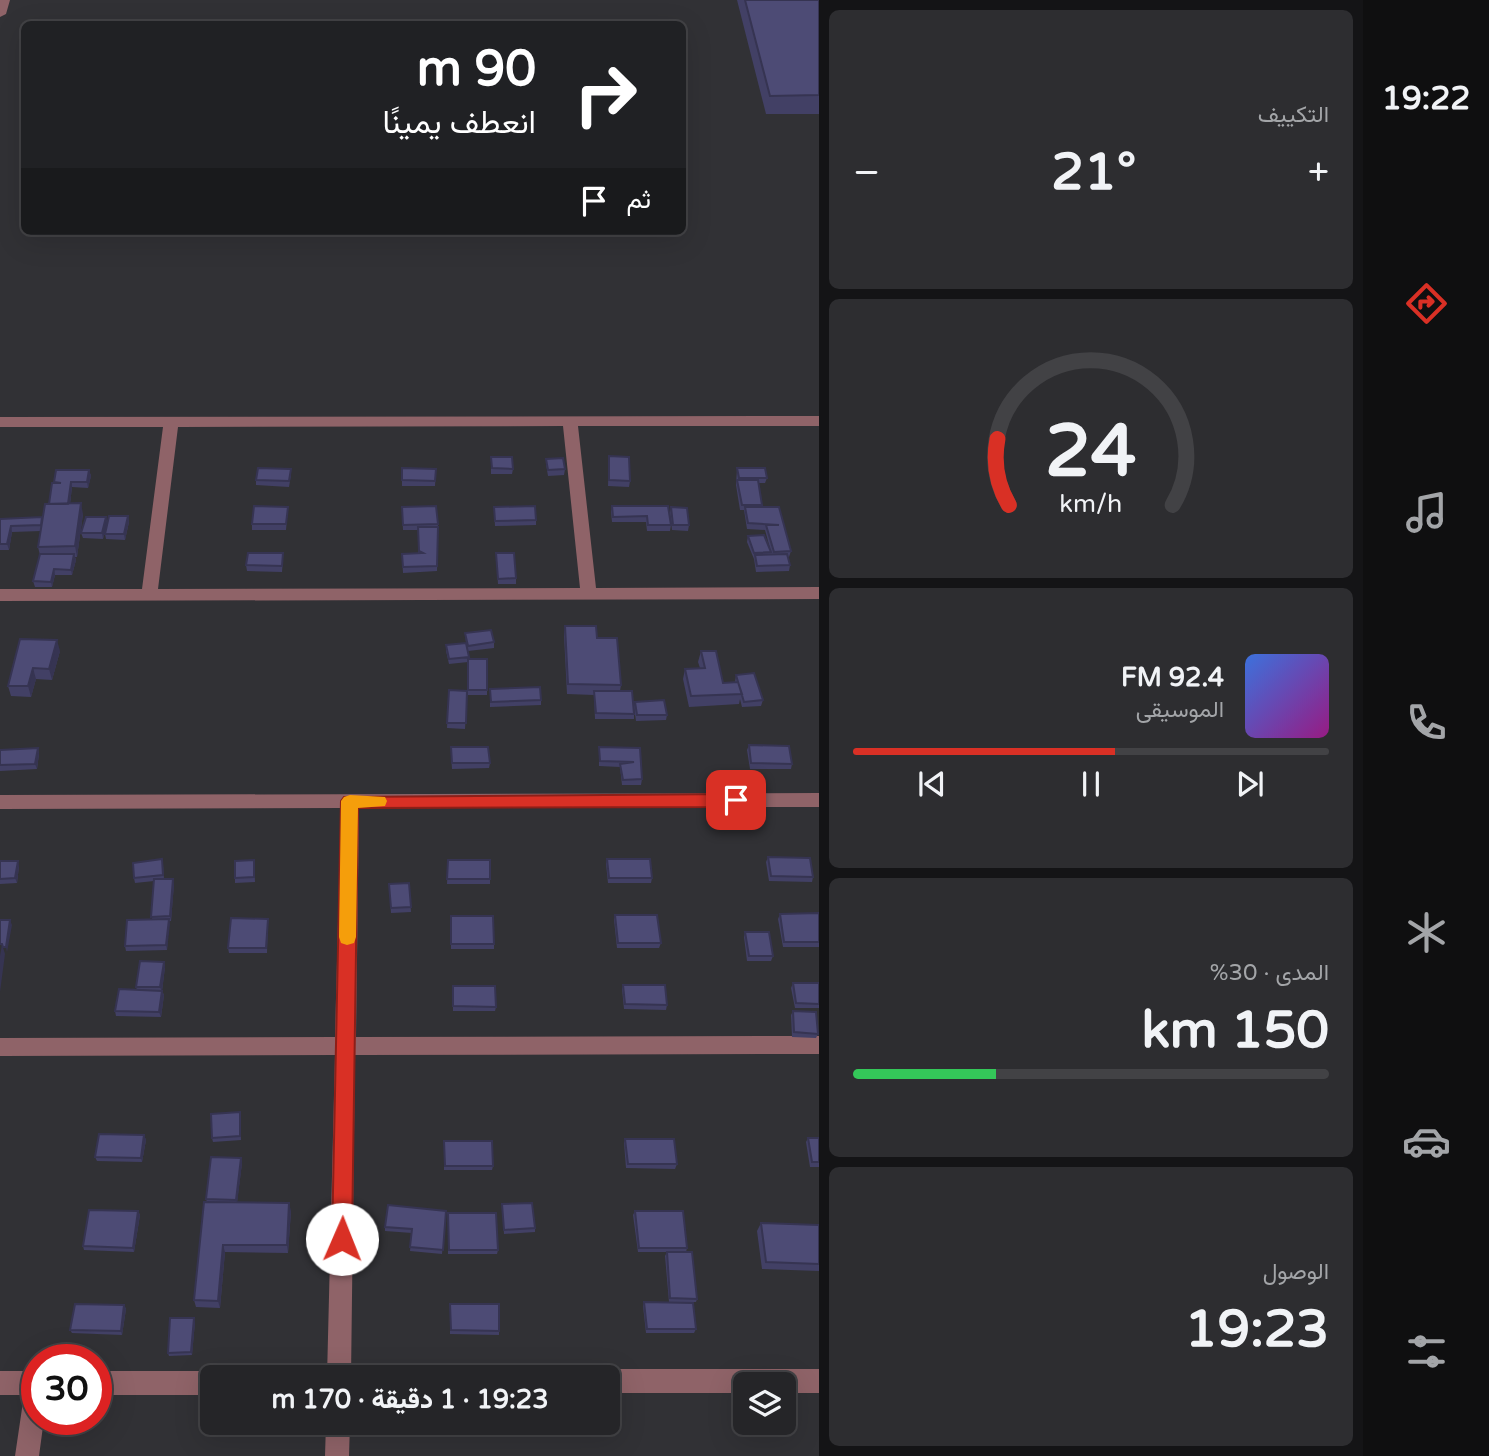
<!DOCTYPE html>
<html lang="ar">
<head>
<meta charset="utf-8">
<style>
  body { margin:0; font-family:"Varela Round",Vazirmatn,sans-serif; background:#2d2d30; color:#f1f3f6; direction:rtl; height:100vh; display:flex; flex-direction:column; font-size:26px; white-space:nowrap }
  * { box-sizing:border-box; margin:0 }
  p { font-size:23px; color:#a3a5a8 }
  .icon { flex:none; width:38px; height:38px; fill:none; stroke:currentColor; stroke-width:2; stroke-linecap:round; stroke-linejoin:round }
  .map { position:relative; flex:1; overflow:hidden; direction:ltr }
  .details { display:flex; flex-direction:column; gap:10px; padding:10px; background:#141416; width:544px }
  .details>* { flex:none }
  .top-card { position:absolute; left:21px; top:21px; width:665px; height:214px; border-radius:10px; box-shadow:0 7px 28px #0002,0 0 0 2px #424245; direction:rtl; background:#202124; color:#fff; overflow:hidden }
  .controls { position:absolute; left:733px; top:1372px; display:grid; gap:14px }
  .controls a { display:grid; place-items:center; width:63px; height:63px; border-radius:10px; background:#252528; box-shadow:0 7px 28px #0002,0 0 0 2px #424245; font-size:35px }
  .speed { position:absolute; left:21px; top:1344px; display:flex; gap:14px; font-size:35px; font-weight:700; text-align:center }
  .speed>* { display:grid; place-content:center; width:91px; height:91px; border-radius:50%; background:#252528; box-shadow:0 7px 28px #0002,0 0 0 2px #424245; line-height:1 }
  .speed .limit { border:10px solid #d22; background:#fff; color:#111 }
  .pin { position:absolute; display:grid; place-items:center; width:60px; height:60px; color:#fff; margin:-30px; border-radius:14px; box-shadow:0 4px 10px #0006 }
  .me { position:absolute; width:77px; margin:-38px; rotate:1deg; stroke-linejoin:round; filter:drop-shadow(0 0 5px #0008) }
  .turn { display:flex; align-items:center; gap:24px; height:147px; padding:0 35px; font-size:32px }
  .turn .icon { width:91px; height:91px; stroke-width:2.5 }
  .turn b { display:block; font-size:49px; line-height:60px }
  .then { display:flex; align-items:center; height:66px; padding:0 35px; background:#0003; gap:14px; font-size:26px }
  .big { font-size:52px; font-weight:800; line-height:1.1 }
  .details .card { flex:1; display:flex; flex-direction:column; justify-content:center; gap:10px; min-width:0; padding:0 24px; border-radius:10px; background:#2d2d30 }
  .details .dial { align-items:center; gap:0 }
  .dial svg { height:182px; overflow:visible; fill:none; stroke:#424245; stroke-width:7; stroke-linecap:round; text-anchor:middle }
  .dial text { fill:#f1f3f6; stroke:none }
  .song { display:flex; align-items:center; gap:21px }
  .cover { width:84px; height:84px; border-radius:10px; background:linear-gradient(135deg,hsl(220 70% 55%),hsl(310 70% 35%)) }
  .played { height:7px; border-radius:4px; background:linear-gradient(90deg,#d93025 55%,#424245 55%) }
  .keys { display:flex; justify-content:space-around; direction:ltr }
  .heat { display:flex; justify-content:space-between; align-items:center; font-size:38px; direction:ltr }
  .charge { height:10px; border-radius:5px; background:linear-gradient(90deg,#34c759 30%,#424245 0) }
  .trip { position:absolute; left:200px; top:1365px; width:420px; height:70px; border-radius:10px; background:#252528; box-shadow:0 7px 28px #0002,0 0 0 2px #424245; font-weight:800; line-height:70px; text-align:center; direction:rtl }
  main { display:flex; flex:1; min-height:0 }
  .menu { display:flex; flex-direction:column; width:126px; justify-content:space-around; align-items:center; background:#0f0f10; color:#a3a5a8 }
  .menu .icon { width:49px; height:49px }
  .menu .selected { color:#d93025 }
  .menu b { font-size:32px; color:#f1f3f6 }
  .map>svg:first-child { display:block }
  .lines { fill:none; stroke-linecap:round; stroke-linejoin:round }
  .minor { fill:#8f6368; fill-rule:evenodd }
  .wall { fill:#424065 }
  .shaded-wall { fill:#363452 }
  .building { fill:#4d4b75; stroke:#363452; stroke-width:2 }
  .route { fill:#d93025; stroke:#8d1f18; stroke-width:2 }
  .slow { fill:#f59e0b }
</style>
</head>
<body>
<main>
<nav class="menu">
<b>19:22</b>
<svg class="icon selected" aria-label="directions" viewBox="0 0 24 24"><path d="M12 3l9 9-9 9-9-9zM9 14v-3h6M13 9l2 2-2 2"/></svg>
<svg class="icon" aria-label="music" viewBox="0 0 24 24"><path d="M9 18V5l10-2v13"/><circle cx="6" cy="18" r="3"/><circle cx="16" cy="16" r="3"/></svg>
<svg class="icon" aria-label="phone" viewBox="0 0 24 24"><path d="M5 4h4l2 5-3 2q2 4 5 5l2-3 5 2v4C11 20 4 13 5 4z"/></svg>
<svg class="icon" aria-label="climate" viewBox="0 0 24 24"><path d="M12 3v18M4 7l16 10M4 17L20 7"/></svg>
<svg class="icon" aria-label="car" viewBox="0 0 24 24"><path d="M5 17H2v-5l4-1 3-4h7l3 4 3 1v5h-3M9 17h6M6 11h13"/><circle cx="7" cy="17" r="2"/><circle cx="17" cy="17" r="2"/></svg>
<svg class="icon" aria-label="filters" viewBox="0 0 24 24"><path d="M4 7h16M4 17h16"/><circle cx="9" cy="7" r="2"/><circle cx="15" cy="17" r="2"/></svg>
</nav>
<section class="details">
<div class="card"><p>التكييف</p>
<div class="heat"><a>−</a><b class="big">21°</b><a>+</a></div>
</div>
<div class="card dial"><svg viewBox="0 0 100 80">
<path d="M14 69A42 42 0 1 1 86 69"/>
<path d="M14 69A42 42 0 0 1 9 40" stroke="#d93025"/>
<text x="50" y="56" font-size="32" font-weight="700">24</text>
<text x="50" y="72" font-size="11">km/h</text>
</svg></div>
<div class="card">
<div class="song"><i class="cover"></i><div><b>92.4 FM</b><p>الموسيقى</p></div></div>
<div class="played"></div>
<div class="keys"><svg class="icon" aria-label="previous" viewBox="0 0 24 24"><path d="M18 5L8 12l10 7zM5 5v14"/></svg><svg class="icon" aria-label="pause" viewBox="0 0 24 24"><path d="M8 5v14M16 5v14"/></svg><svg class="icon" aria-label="next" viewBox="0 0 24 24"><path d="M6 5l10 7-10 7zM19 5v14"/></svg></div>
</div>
<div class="card"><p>المدى · 30%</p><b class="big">150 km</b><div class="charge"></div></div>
<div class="card"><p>الوصول</p><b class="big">19:23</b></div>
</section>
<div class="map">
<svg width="819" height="1456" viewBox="0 0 819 1456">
  <rect width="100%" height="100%" fill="#313135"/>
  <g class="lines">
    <path class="minor" d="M0 0H10L6 14 0 17Z
      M819 416V426H578L596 588 819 587V599L0 601V589H142L163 427H0V417ZM563 426 580 588 158 589 178 427Z
      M819 793V807L359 808 356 1037 819 1036V1054L355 1055 351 1377H327L335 1055 0 1056V1038L335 1037 341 808 0 809V795Z
      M607 1369H819V1393H784V1384H746V1393H607V1377H597L599 1373Z
      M0 1371H37V1419H44L39 1456H15L24 1395H0Z
      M96 1371H212L221 1377H212V1395H96Z
      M326 1423H350L349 1456H325Z"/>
  </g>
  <path class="wall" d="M737 0H819V114H766Z
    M609 456 630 481 629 487 608 486Z
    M491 457 513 469 512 474H491Z
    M546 459 565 469 564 475 548 476 546 464Z
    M402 468 436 469 435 486H402Z
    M737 468 767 478 765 483H758L762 507 791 551 789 557H788L790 565 789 571 756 572 754 559 747 542 748 536 771 552 765 530 747 529 744 510H740L736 485Z
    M89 470 91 476 88 488 72 487 70 504 83 514 77 557H75L76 560 72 575H55L52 587H35L33 581 40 555 38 547 41 531 12 532 9 550H0V519L42 517 49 504 54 482Z
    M291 475 289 487 256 485V480Z
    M436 506 438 527 437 571 403 573 402 554 418 553V530H403L402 507Z
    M612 506H668L671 525 670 531H647L646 522H612L611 512Z
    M288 507 286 530H252V524Z
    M494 507 536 520V525L495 526Z
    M671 507 689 525 688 531 672 530 670 513Z
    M128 516 129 522 125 540 106 539 105 534Z
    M106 517 107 523 103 539 83 538 81 533Z
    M496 553 516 578V584H498Z
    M283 559 282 572 247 571 246 565Z
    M565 626 597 638 621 685 620 691 634 714V719H595L594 695 567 694 564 636Z
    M465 633 494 642V648L468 651 469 659H487V695H468V662L449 664 446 651V645L466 643Z
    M60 651 52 680 36 679 31 697 11 696 8 686Z
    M701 651 723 683 735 682 736 675 763 700 761 706 742 707 740 699 739 704 689 707 683 679 685 669 700 668 698 662Z
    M490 689 541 700V705L490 707Z
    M449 690 467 691 465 729 447 728Z
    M635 702 667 715 666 720 636 721 634 707Z
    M749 745 792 764 791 769H750L747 750Z
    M599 747 640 748 642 779 641 785H622L620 767 599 766Z
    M38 748 39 754 37 769 0 771V750Z
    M451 753 490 763 489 768 452 769Z
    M768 857 813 877 812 882 769 881 766 862Z
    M607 859 652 878 651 883H608L606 864Z
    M254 860 255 882 235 883V878Z
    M448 860 490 879V884H447Z
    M0 861 19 866 17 883 0 884Z
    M163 864 164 879 174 884 171 921H169L167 950 126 951 125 946 152 920 154 881 135 883 134 878Z
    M409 883 411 912 391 913 389 884Z
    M819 913V947H783L778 919 780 914Z
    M615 915 661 943 659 948H617L614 920Z
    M451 916 494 944V949H451Z
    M268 919 267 953H229L228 948Z
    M745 932 773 956 771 961H747L744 937Z
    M164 962 165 967 162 991 164 995 161 1017 116 1016 115 1011 137 990 136 987Z
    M793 983H819V1008H795L791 988Z
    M623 985 667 1005 666 1010 624 1009 622 989Z
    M453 986 496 1007 495 1011H453Z
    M793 1011 818 1034 816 1038 792 1037 791 1015Z
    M240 1112 241 1140 213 1142 212 1138Z
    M144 1135 146 1140 142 1162 97 1161 95 1157Z
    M808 1138H819V1167H810L806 1142Z
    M625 1139 677 1164 675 1169 626 1168 624 1143Z
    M444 1141 493 1166 492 1170H444Z
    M241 1158 242 1163 237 1202 291 1211 288 1253 225 1252 220 1308 196 1307 194 1300 207 1202 206 1199Z
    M502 1204 535 1228V1232L504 1234Z
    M138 1211 140 1215 134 1252 84 1250 83 1246Z
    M446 1211 442 1254 410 1251 412 1233 385 1231V1227Z
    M635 1211 687 1248 686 1252 697 1299 696 1302H669L665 1256 667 1252H638L633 1215Z
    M448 1213 498 1250 497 1254H448Z
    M761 1223 819 1225V1271L762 1269 757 1231Z
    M644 1302 696 1329 694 1333H646L643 1306Z
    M450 1304 499 1331V1335L450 1334Z
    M124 1305 126 1309 122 1335 72 1333 70 1330Z
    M195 1322 192 1355 169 1356 168 1353Z"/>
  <path class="shaded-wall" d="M89 470 91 476 88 488 87 482Z
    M71 482 72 487 69 512 67 506Z
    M81 503 83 514 77 557 75 546Z
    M128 516 129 522 125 540 124 534Z
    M106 517 107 523 103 539 102 533Z
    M11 526 12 532 9 550 7 544Z
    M74 554 76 560 72 575 71 570Z
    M54 569 55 575 52 587 51 582Z
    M57 640 60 651 52 680 49 669Z
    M33 668 36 679 31 697 28 686Z
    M38 748 39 754 37 769 35 764Z
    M18 861 19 866 17 883 15 878Z
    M173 879 174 884 171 921 170 916Z
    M169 919 170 924 167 950 166 945Z
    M10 920 12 925 7 952 6 947Z
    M2 944 5 954 0 992V956Z
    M164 962 165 967 162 992 160 987Z
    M162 991 164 995 161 1017 159 1012Z
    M144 1135 146 1140 142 1162 141 1158Z
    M241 1158 242 1163 237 1204 236 1200Z
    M289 1203 291 1211 288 1253 287 1245Z
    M138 1211 140 1215 134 1252 133 1248Z
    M223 1245 225 1252 220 1308 218 1301Z
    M124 1305 126 1309 122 1335 121 1331Z
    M194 1318 195 1322 192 1355 191 1352Z"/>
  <path class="building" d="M745 0H819V95L770 96Z
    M609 456 629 457 630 481 609 480Z
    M491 457H512L513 469 492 468Z
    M563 458 565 469 548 470 546 459Z
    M258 468 291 469 289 481 256 480Z
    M402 468 436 469 435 481 402 480Z
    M737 468H765L767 478H739Z
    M56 470H89L87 482H71L68 504H49L52 483H61L54 482Z
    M737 480H758L762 505H742Z
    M81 503 75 546 38 547 45 504Z
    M254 506 288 507 286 524H252Z
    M436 506 438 524 403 525 402 507Z
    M535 506 536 520 495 521 494 507Z
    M612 506H668L671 525H648L647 516 613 517Z
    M671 507 687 508 689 525H673Z
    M745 507H779L791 551 774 552 766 525H779L748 523Z
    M109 516H128L124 534H105Z
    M42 517 41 525 11 526 7 544H0V519Z
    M86 517H106L102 533H81Z
    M418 527H438L437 566 403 567 402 554 423 553 419 551Z
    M764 535 771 552 754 553 748 536Z
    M248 553H283L282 566 246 565Z
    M496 553H514L516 578 498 579Z
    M40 554H74L71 570 54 569 51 582 33 581Z
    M787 554 790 565 757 566 755 555Z
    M565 626H596L597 638H617L621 685 568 684Z
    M491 630 494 642 468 646 465 633Z
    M20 639 57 640 49 669 33 668 28 686H8Z
    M466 643 469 657 449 659 446 645Z
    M701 651H716L723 683 738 682 742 694 691 696 685 669 705 668Z
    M468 659H487V690H468Z
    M754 673 763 700 744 702 736 675Z
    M540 687 541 700 491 702 490 689Z
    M449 690 467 691 466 723H447Z
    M594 691H632L634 714 596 713Z
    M664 700 667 715H637L635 702Z
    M749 745 789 746 792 764 751 763Z
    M451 747H488L490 763H452Z
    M599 747 640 748 642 779 623 780 620 764 634 762 600 761Z
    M38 748 35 764 0 765V750Z
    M768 857 810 858 813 877 771 876Z
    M162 859 163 875 134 878 133 863Z
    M607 859H650L652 878H609Z
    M254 860V877L235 878V861Z
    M448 860H490V879H447Z
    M0 861H18L15 878 0 879Z
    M154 879H173L170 916 151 917Z
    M409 883 411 907 391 908 389 884Z
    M819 913V942H784L780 914Z
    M615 915H657L661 943H618Z
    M451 916H493L494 944H451Z
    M231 918 268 919 266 948H228Z
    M169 919 166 945 125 946 127 920Z
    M0 920H10L6 947H3L2 944H0Z
    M745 932H769L773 956H749Z
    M140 961 164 962 160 987H136Z
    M793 983H819V1004L796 1003Z
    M623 985H665L667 1005 625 1004Z
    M453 986H495L496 1007 453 1006Z
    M119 989 162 991 159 1012 115 1011Z
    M793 1011 816 1012 818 1034 794 1032Z
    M240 1112V1136L212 1138 211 1114Z
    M99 1134 144 1135 141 1158 95 1157Z
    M808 1138H819V1162H812Z
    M625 1139H674L677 1164H628Z
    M444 1141H492L493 1166H445Z
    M211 1157 241 1158 236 1200 206 1199Z
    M204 1202 289 1203 287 1245H223L218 1301 194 1300Z
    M532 1203 535 1228 504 1230 502 1204Z
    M388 1205 446 1211 443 1250 410 1247 412 1229 385 1227Z
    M89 1210 138 1211 133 1248 83 1246Z
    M635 1211H683L687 1248H639Z
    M448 1213H496L498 1250H449Z
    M761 1223 819 1225V1264L766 1262Z
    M667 1252H692L697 1299 670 1298Z
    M644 1302 693 1303 696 1329H647Z
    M75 1304 124 1305 121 1331 70 1330Z
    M450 1304H499V1331L451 1330Z
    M170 1318H194L191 1352 168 1353Z"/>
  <path class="route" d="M736 794 742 796 744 800 742 805 736 807 358 808 352 1239 349 1246 342 1249 334 1246 332 1239 341 801 344 797Z"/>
  <path class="slow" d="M350 795 385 797 387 801 385 806 358 808 356 937 354 943 347 945 341 943 339 937 341 801 344 797Z"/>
</svg>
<div class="controls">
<a><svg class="icon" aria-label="layers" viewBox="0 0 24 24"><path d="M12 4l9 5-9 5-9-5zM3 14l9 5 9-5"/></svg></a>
</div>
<div class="speed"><div class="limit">30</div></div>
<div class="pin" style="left:736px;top:800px;background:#d93025"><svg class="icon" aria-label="arrive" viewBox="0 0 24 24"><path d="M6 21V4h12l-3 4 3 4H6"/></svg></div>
<svg class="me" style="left:342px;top:1239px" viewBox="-20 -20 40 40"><circle r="19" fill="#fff"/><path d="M0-13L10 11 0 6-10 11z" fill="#d93025"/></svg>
<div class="trip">19:23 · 1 دقيقة · 170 m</div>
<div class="top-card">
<div class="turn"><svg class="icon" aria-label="right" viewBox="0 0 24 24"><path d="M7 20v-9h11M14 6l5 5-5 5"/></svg><div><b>90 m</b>انعطف يمينًا</div></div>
<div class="then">ثم<svg class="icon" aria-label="arrive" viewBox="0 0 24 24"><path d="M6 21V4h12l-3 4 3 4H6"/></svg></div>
</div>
</div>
</main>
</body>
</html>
